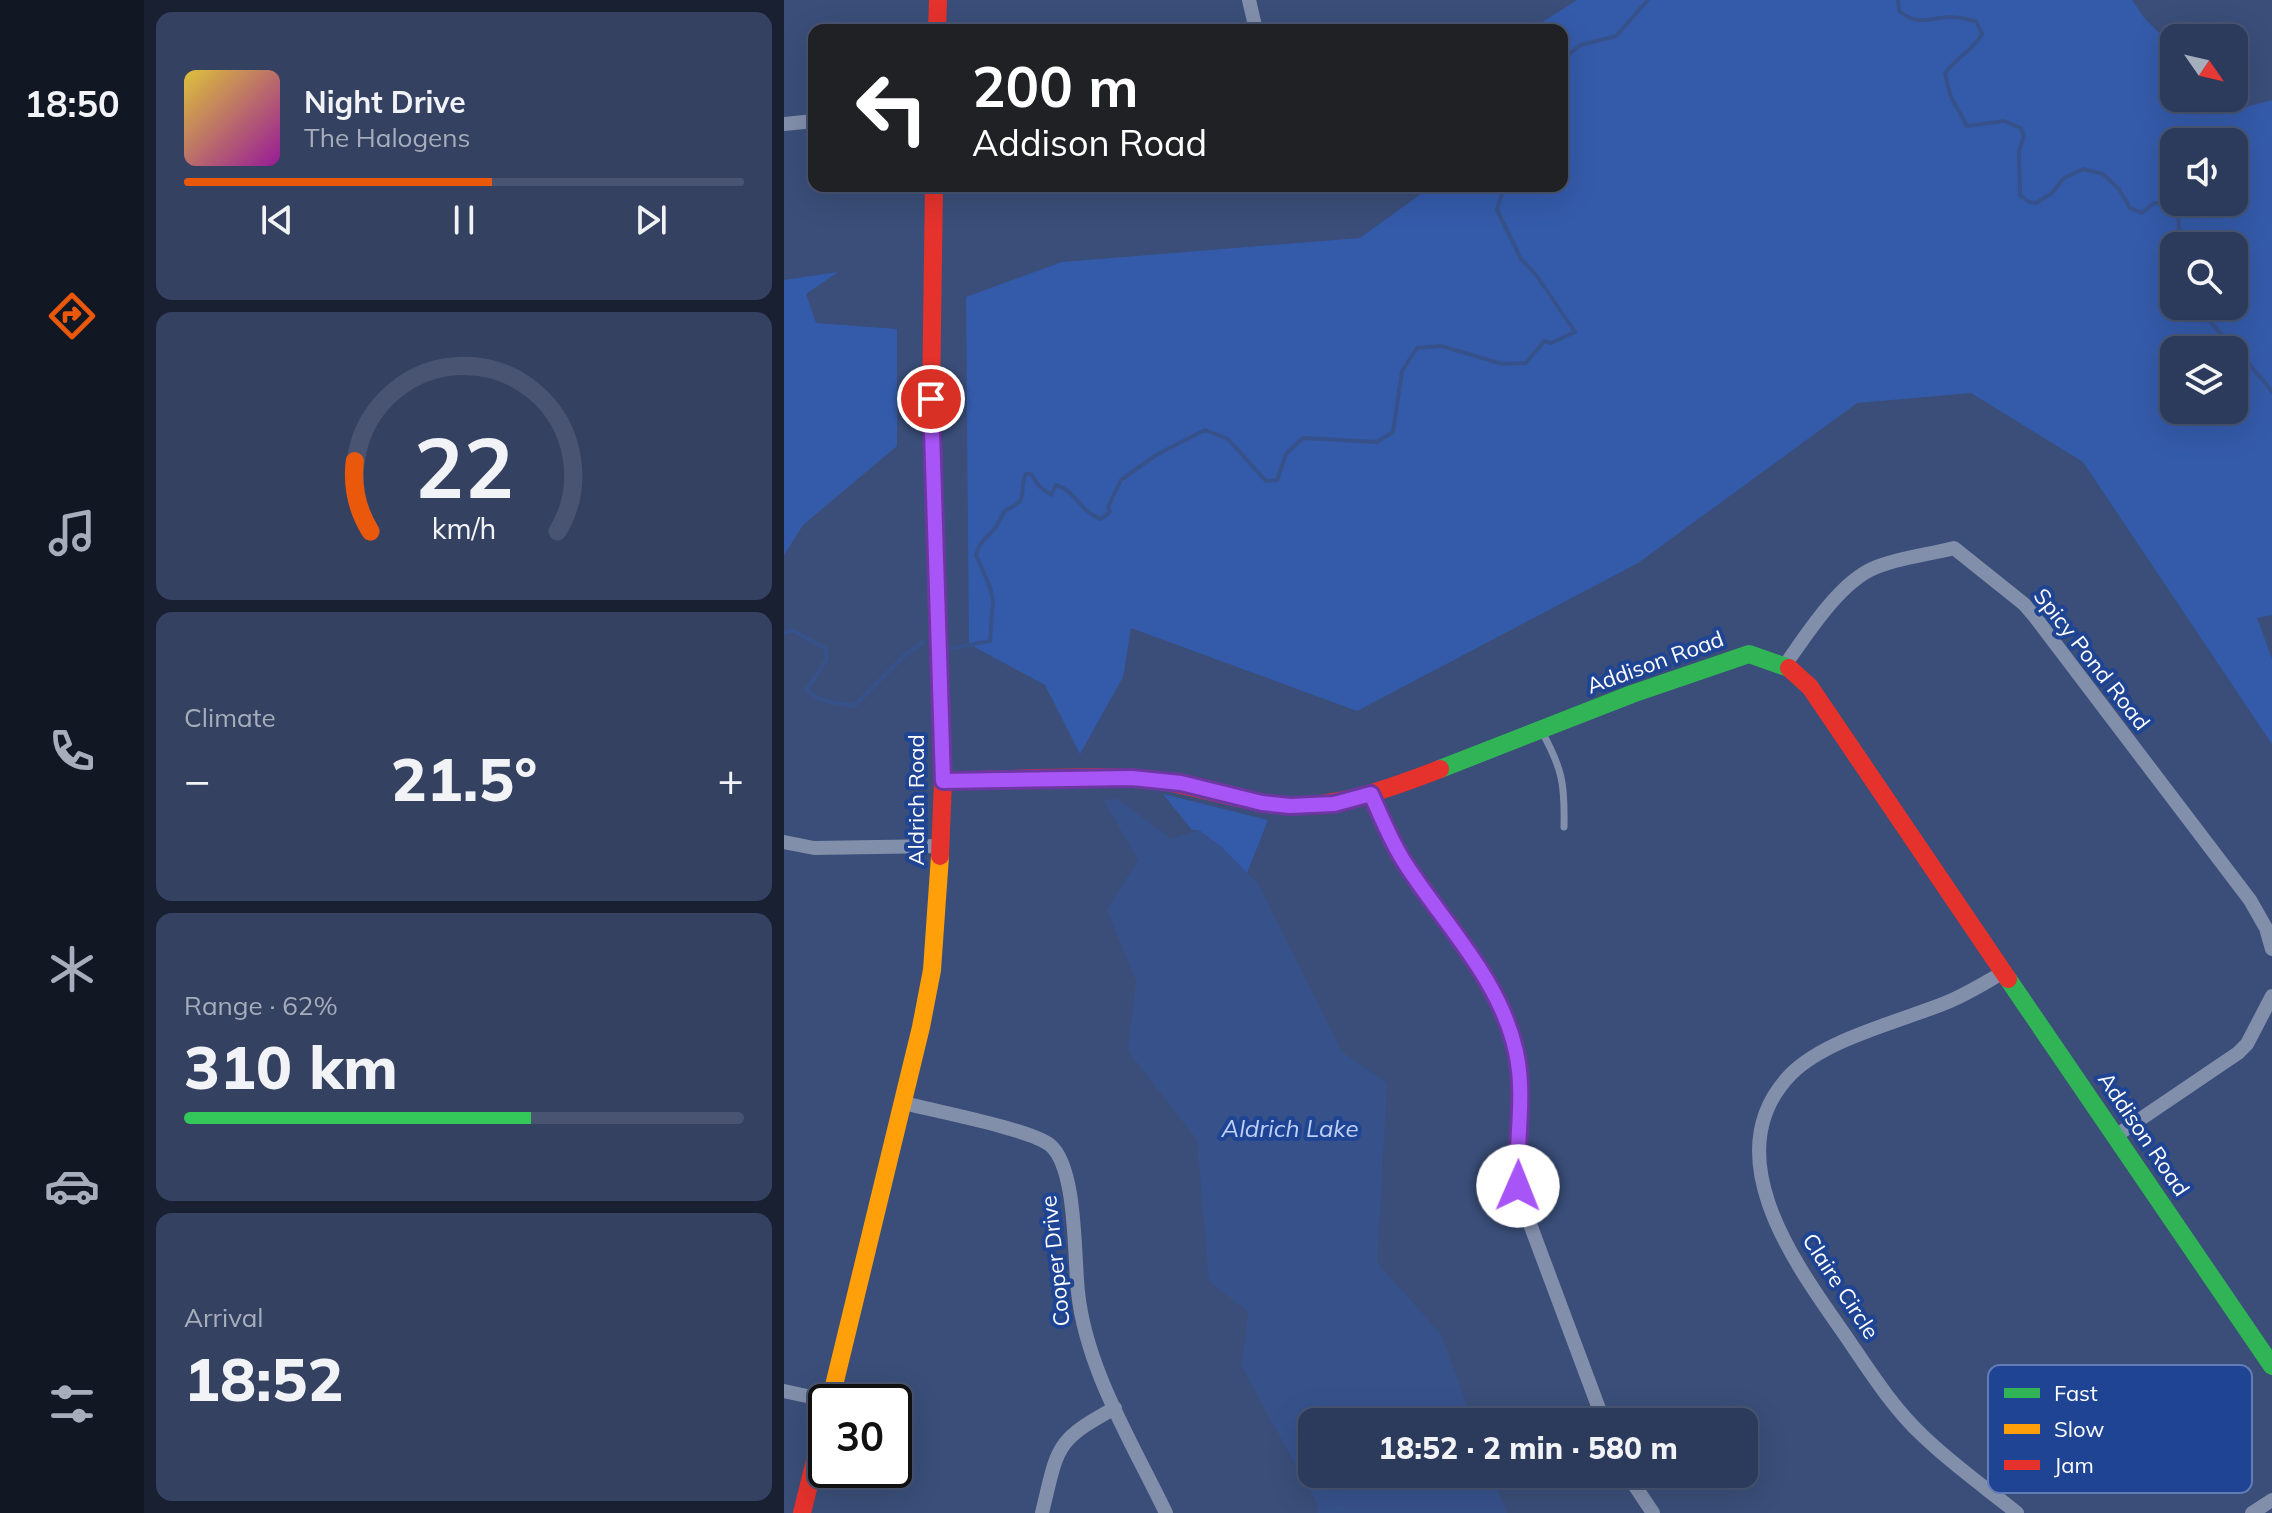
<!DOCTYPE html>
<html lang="en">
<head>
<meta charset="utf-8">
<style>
  body { margin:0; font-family:Mulish,sans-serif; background:#344161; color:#f1f3f6; height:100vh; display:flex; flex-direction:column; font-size:30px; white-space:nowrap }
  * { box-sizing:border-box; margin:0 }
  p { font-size:26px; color:#a6adbb }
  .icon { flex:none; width:44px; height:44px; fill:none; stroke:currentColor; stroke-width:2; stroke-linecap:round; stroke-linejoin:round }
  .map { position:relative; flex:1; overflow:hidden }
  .panel { display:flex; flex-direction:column; gap:12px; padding:12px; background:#182032; width:640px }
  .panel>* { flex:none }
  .hud { position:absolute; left:24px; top:24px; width:760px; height:168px; border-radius:16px; box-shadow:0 8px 32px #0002,0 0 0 2px #485471; background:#202124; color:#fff; overflow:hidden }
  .needle { width:52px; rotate:124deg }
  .controls { position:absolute; left:1376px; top:24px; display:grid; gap:16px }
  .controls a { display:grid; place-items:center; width:88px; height:88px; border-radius:16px; background:#2c3a5b; box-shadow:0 8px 32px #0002,0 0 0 2px #485471; font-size:40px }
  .speed { position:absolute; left:24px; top:1384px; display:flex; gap:16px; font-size:40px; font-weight:700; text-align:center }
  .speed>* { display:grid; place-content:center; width:104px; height:104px; border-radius:50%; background:#2c3a5b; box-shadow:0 8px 32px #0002,0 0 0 2px #485471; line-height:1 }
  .speed .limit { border:4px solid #111; border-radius:12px; background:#fff; color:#111 }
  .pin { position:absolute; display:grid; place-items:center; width:68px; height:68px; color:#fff; margin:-34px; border:4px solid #fff; border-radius:50%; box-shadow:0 2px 8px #0007 }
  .me { position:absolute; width:88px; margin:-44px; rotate:1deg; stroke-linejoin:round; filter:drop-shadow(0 0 6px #0008) }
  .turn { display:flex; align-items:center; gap:28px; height:168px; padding:0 32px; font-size:36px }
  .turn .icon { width:104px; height:104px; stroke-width:2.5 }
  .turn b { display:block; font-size:56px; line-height:68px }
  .big { font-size:60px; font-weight:800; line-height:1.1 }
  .panel .card { flex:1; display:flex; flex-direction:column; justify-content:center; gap:12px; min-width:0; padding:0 28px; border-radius:16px; background:#344161 }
  .panel .dial { align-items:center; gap:0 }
  .dial svg { height:208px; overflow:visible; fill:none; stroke:#485471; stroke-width:7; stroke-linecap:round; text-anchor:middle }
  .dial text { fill:#f1f3f6; stroke:none }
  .song { display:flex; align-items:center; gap:24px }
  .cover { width:96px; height:96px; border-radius:12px; background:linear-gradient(135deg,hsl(50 70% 55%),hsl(300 70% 35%)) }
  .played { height:8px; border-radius:4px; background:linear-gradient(90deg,#ea580c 55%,#485471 55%) }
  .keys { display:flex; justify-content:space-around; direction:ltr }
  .heat { display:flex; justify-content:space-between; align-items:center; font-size:44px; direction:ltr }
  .charge { height:12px; border-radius:6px; background:linear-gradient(90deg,#34c759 62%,#485471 0) }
  .trip { position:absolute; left:514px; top:1408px; width:460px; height:80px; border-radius:16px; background:#2c3a5b; box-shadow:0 8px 32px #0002,0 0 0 2px #485471; font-weight:800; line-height:80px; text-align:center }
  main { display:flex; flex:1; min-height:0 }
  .tab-bar { display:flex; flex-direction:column; width:144px; justify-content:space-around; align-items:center; background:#121724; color:#a6adbb }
  .tab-bar .icon { width:56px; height:56px }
  .tab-bar .selected { color:#ea580c }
  .tab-bar b { font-size:36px; color:#f1f3f6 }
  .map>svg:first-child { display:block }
  .green { fill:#345baa; fill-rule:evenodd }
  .water { fill:#37528b }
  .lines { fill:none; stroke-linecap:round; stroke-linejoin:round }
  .stream { stroke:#37528b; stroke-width:4 }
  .lane { stroke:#828fab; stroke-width:7 }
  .street { stroke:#828fab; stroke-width:14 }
  .fast { stroke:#30b455; stroke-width:18 }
  .slow { stroke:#ff9f0a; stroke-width:18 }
  .jam { stroke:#e5322d; stroke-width:18 }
  .route-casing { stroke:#6d37a1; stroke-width:20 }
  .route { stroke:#a855f7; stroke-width:14 }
  .labels { text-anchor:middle; stroke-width:8; stroke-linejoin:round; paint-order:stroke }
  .street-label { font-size:22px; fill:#fff; stroke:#1f4494 }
  .water-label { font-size:24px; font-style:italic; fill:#bed0f5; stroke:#1f4494 }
  .key { fill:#1f4494; stroke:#627cb4; stroke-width:2 }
  .key-label { font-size:22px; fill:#fff }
</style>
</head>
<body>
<main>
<nav class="tab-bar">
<b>18:50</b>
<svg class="icon selected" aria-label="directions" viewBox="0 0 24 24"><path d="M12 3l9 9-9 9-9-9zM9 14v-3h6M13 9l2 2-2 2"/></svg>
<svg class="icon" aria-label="music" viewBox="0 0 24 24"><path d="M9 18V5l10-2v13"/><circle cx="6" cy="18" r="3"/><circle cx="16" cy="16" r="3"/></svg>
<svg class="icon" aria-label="phone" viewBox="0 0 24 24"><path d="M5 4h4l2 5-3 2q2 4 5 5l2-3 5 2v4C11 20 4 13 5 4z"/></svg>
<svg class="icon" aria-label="climate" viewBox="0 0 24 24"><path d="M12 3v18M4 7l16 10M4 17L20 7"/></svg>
<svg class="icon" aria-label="car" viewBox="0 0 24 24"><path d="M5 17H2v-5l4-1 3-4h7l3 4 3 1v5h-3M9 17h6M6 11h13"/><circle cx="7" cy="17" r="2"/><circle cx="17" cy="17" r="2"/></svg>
<svg class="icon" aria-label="filters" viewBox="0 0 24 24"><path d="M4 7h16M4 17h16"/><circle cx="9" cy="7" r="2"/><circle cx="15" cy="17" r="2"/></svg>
</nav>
<section class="panel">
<div class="card">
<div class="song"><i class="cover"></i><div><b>Night Drive</b><p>The Halogens</p></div></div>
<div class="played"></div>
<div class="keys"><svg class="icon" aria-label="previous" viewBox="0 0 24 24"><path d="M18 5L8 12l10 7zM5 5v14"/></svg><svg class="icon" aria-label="pause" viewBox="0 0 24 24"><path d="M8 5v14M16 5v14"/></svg><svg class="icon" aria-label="next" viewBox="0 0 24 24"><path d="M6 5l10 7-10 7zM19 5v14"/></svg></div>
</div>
<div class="card dial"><svg viewBox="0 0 100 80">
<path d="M14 69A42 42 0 1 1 86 69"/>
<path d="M14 69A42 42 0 0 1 8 42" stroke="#ea580c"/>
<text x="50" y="56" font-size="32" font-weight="700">22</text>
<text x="50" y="72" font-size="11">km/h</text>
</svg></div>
<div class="card"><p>Climate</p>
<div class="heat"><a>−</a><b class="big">21.5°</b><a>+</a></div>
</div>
<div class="card"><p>Range · 62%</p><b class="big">310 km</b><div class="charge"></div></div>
<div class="card"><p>Arrival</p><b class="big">18:52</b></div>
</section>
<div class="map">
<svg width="1488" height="1513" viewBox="0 0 1488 1513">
  <rect width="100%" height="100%" fill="#3a4e79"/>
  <path class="green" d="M793 0H1348L1361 19 1390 47V98H1444L1455 109 1488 100V615L1473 618 1488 659V744L1299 462 1187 393 1073 403 854 563 573 711 347 628 339 677 296 754 261 685 185 644 182 297 278 262 576 238 648 186H778V30H746ZM1390 142H1450V202H1390ZM1390 246H1450V306H1390ZM1390 350H1450V410H1390Z
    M54 272 22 294 32 323 113 329V446L19 525 0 555V280Z
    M379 794 484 820 463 873 415 830H408Z"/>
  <path class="water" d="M332 798 388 839 415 830 438 847 475 885 557 1051 603 1083 593 1262 657 1335 689 1422H528V1474H708L723 1513H533L534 1506 458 1367 464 1312 425 1281 413 1140 344 1051 352 981 323 910 354 860 320 801Z"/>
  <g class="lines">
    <path class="stream" d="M1114 0 1115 11C1135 27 1144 18 1165 17 1174 16 1184 20 1192 21L1198 34C1189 51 1171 58 1161 74L1167 97 1183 126 1220 121 1237 128 1240 136 1235 151 1236 195 1245 202 1252 203 1267 194 1280 178 1299 169 1319 174 1335 189 1346 208 1358 213 1370 203 1393 205 1396 238 1404 242 1405 246
      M778 59 797 45 832 36 864 0
      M1390 285 1385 295 1386 305 1419 313C1441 341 1467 363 1488 392
      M0 633 8 630 41 648 43 659 23 689C32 702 55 703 70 706L122 654 139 642
      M164 649 206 641 209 601 206 587 192 555C195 542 203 538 211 528 215 523 217 516 221 511 227 506 233 507 237 499 240 491 237 482 242 474H247L255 486 267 495 272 485C292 491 296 512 317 519L326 512 324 507 337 480 372 455 421 430 444 439 482 481 493 480 502 454 519 438 593 442 609 432 618 371 633 348 658 346 718 364 742 363 760 341 767 343 791 332 753 276 737 259 713 210 720 186"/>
    <path class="lane" d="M757 730C778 768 781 783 780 827"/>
    <path class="street" d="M465 0 472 30
      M0 124 30 121
      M1001 665C1023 634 1055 583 1090 568 1115 557 1144 555 1170 548L1240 604 1251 617 1466 900 1482 928 1488 949
      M587 794 619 859 703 981 724 1022 732 1051 737 1083 732 1168 737 1200 820 1422
      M0 842 30 848 156 846
      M1220 972C1202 982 1185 993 1166 1001 1119 1021 1043 1038 1007 1074 929 1154 1012 1265 1061 1335 1085 1370 1108 1407 1139 1436 1168 1464 1202 1488 1233 1513
      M120 1103C150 1111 246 1129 266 1145 293 1167 290 1257 294 1292 302 1369 349 1444 382 1513
      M1333 1135 1454 1053 1463 1044 1488 996
      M0 1391 46 1401
      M843 1474 869 1513
      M258 1513C274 1447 270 1441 331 1408
      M1468 1513 1488 1500"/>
    <path class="fast" d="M656 769 848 694 965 654 1005 668
      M1224 979 1488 1366"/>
    <path class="slow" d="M46 1402 137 1027 148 970 156 856"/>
    <path class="jam" d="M153 30 154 0
      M150 186 147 399 159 781 156 856
      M1005 668 1026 687 1224 979
      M159 781C222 780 285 775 348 778 393 780 435 796 479 803 541 813 599 791 656 769
      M18 1513 42 1416"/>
  </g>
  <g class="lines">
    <g class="route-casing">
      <path id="route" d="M147 399 159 781 348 778 397 783 478 803 506 806 550 804 587 794C597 816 606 839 619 860 658 922 716 978 732 1052 742 1097 731 1141 734 1186"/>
    </g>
    <use href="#route" class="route"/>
  </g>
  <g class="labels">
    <g class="street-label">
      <text transform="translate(1308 659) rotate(52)" y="8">Spicy Pond Road</text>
      <text transform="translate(871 662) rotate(-20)" y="8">Addison Road</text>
      <text transform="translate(132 800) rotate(-90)" y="8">Aldrich Road</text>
      <text transform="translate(1360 1134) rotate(56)" y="8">Addison Road</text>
      <text transform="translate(271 1261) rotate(-96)" y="8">Cooper Drive</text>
      <text transform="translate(1057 1286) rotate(57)" y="8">Claire Circle</text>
    </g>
    <g class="water-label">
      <text x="506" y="1137">Aldrich Lake</text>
    </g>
  </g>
  <rect x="1204" y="1365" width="264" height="128" rx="12" class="key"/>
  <rect x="1220" y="1388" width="36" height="10" fill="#30b455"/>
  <rect x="1220" y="1424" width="36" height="10" fill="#ff9f0a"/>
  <rect x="1220" y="1460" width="36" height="10" fill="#e5322d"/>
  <g class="key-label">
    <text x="1270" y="1401">Fast</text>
    <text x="1270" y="1437">Slow</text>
    <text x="1270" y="1473">Jam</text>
  </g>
</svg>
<div class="controls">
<a><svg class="needle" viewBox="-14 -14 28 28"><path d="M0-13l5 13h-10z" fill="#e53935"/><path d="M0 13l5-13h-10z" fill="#a6adbb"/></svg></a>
<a><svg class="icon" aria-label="sound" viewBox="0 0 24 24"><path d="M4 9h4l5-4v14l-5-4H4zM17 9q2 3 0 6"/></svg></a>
<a><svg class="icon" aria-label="search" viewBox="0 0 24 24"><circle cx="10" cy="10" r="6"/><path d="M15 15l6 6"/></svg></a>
<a><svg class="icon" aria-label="layers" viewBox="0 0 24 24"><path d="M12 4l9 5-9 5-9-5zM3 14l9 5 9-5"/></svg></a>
</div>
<div class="speed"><div class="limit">30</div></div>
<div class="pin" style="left:147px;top:399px;background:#d93025"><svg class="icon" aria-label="arrive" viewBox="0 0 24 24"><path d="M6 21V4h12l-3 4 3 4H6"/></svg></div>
<svg class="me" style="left:734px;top:1186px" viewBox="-20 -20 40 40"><circle r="19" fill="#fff"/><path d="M0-13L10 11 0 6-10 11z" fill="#a855f7"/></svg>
<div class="trip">18:52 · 2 min · 580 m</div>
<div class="hud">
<div class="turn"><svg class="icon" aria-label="left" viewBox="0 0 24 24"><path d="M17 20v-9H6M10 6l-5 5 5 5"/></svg><div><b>200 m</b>Addison Road</div></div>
</div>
</div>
</main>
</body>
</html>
